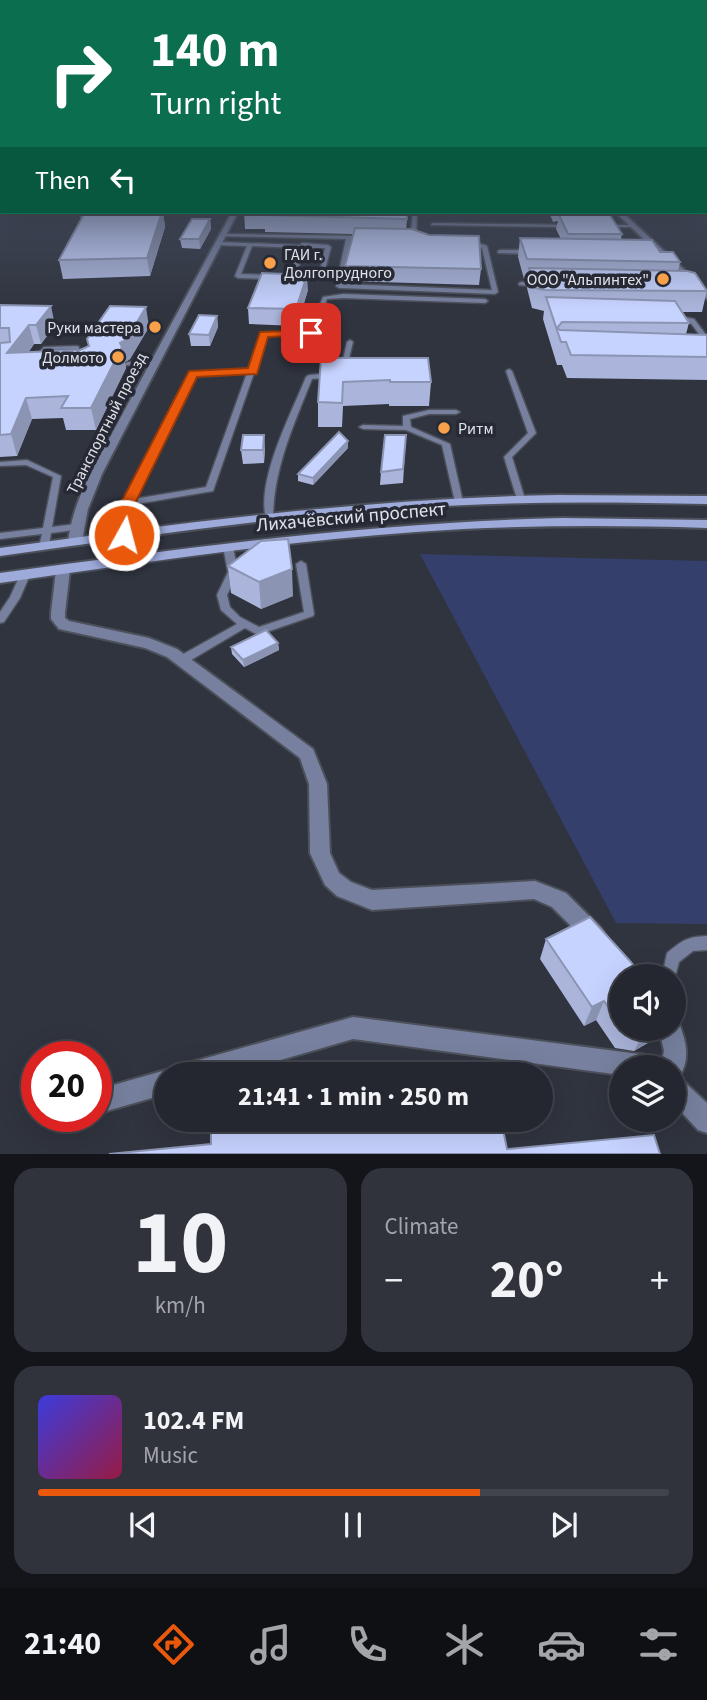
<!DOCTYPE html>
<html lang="en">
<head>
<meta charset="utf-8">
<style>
  body { margin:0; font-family:"Source Sans 3",sans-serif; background:#30333b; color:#f1f3f6; height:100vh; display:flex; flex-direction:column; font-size:26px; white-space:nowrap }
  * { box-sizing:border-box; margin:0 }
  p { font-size:23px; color:#a3a5aa }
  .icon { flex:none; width:38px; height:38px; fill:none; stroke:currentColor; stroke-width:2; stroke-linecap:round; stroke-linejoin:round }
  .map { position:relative; height:1154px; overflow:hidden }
  .side { display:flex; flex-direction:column; gap:14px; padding:14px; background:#14151a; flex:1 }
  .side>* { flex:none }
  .banner { position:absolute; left:0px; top:0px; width:707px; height:214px; box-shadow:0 7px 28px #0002,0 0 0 2px #41444b; background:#0b6e4f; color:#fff; overflow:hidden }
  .tools { position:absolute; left:609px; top:964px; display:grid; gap:14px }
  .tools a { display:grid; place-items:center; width:77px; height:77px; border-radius:50%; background:#24272f; box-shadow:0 7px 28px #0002,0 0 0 2px #41444b; font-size:35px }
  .speed { position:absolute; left:21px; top:1041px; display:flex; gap:14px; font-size:35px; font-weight:700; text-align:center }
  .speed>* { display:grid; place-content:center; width:91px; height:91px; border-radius:50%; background:#24272f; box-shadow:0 7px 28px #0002,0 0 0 2px #41444b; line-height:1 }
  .speed .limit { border:10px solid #d22; background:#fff; color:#111 }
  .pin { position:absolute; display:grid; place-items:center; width:60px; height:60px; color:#fff; margin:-30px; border-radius:14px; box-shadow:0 4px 10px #0006 }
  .me { position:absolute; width:77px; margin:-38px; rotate:7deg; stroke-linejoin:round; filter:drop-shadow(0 0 5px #0008) }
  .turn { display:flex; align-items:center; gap:24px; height:147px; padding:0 35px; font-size:32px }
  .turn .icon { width:91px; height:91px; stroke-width:2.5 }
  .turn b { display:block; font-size:49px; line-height:60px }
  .then { display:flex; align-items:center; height:66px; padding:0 35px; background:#0003; gap:14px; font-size:26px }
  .big { font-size:52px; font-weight:700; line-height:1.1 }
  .side .tile { flex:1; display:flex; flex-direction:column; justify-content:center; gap:10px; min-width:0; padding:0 24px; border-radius:21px; background:#30333b }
  .side .dial { align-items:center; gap:0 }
  .dial b { font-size:91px; line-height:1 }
  .song { display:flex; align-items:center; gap:21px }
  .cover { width:84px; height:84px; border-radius:10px; background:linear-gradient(135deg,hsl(240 70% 55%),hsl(340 70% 35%)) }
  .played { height:7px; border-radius:4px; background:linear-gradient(90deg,#ea580c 70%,#41444b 70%) }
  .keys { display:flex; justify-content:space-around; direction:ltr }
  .heat { display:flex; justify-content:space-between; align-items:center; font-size:38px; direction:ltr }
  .side .tiles { flex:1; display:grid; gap:14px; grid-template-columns:1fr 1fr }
  .tile:last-child { grid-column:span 2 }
  .trip { position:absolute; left:154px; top:1062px; width:399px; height:70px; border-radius:35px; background:#24272f; box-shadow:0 7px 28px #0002,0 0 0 2px #41444b; font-weight:700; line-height:70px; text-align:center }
  .tabs { display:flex; height:112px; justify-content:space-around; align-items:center; background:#0e1013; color:#a3a5aa }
  .tabs .icon { width:49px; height:49px }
  .tabs .active { color:#ea580c }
  .tabs b { font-size:32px; color:#f1f3f6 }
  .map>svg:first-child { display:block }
  .green { fill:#353f6c }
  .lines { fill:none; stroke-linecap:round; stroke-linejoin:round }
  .service-casing { stroke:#4c505a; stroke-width:3 }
  .minor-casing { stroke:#4c505a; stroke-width:4 }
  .secondary-casing { stroke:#4c505a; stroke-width:4 }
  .service { fill:#77809e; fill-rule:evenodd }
  .minor { fill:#77809e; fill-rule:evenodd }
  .secondary { fill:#9daada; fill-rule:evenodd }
  .wall { fill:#abb5db }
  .shaded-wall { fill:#8b94b2 }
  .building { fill:#c7d3ff; stroke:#8b94b2; stroke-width:2 }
  .route { fill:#ea580c; stroke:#983908; stroke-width:2 }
  .poi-dot { fill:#f8a14a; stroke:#272a35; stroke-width:2.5 }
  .labels { text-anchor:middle; stroke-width:7; stroke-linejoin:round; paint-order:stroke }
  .far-poi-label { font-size:16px; fill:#dfe2e9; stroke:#272a35; text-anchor:end }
  .far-street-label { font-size:16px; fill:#dfe2e9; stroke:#272a35 }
  .street-label { font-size:19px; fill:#dfe2e9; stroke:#272a35 }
</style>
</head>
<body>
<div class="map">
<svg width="707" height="1154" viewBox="0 0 707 1154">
  <rect width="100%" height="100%" fill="#30343f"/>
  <path class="green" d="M420 554 707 561V924L616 923Z"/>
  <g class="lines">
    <g class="service-casing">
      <path id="service" d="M705 194H707V196H705Z
        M413 212H417L416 240 413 242 410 240Z
        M433 223 567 225 569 226 567 227 431 225Z
        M607 225H634L636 226 634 227H605Z
        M223 234 363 236 365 237V239H351L342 284 492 290 482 248H467L464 246C469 243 482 243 487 246L498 292 495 294 339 288 336 286 346 239 221 236Z
        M218 242 300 245 302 243 328 245 331 247 324 274 291 277 288 275 291 273 299 248 252 246 241 274 273 275 276 277 273 279 238 278 235 276 247 246 216 245 215 244ZM304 248H325L320 272 297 273Z
        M500 250H532L535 252 532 254 498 253V251Z
        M521 282 540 283 543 285 540 287 519 285V283Z
        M343 294 485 299 488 301 485 303 343 298 327 299 313 334 267 336 255 369 256 371 254 373 213 491 131 505 126 514 129 535 127 537H121L118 514 191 373 248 369 262 333 309 331 323 297ZM247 373 206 487 134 499 195 376Z
        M673 315 694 319 707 336V343L705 342 690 322 671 318 670 317Z
        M350 340 353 342 346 370 333 377 312 379C294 424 274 467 273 517L272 519H266C256 480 291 414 306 377L309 375 331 373 341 368 347 342Z
        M77 346 79 347V349L48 350 40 359 42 362 41 363H37L33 359 44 347Z
        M128 362 155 363 158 365 155 367 126 365V363Z
        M509 369 512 371 536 433 512 457 525 499 521 502 517 499 504 457 528 433 506 371Z
        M429 410H456L460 412 456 414H429L410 419 411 427 450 444 463 502 462 504 459 505 455 502 442 445 406 430 363 429 359 427 363 425 403 426V416Z
        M27 460 61 476 52 527 75 524 79 527 75 530 51 533 49 546 44 549 39 546 42 534 0 539V533L43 528 53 477 26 465 0 466V462Z
        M228 544 233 547 238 572 227 595 230 607 240 617 259 627 304 612 296 564 301 561 306 564 314 614 313 616 258 635 245 628 186 663H178L177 660 178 657 237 624 221 610 217 595 228 572 223 547Z
        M25 572 30 575 20 598 4 622 0 623V612L10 597 20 575Z
        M707 936V950L693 951 679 962 674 981V976H662L667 953C683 940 686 937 707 936Z"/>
    </g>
    <g class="minor-casing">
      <path id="minor" d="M232 212H238L102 474 88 509 82 542 80 545H70L68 542C71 518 79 496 90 474Z
        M615 212H622L707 291V299Z
        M63 566 70 570 65 613V618L69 621 149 638 177 649 313 749 327 784 330 853 339 873 351 882 372 890 535 881 566 893 601 928 605 935 601 942 594 945 587 942 552 907 534 899 372 910 337 896 325 885 310 853 309 784 300 758 167 657 145 648 59 629 51 619V613L56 570Z
        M353 1017 654 1056 662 1060 664 1051 659 1029H674V1019L678 1021C686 1040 691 1059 679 1077L707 1103V1133L698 1130 674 1104V1068H621V1075L353 1039 232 1074H180L184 1066 192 1062Z
        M166 1070 175 1074H166V1094L96 1114V1090Z"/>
    </g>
    <g class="secondary-casing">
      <path id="secondary" d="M558 495 707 496V504C608 502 509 501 410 508 273 517 136 537 0 556V548C186 522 371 498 558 495Z
        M562 518 707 520V528C610 525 513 525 416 532 276 542 138 563 0 583V573C187 548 373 522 562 518Z"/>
    </g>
    <use href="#service" class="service"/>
    <use href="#minor" class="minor"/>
    <use href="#secondary" class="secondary"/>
  </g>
  <path class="wall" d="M80 212H163L165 227 150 276 63 279 59 260 81 219Z
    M244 212H408L406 229 481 269 479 285 345 281V266L353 234 265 232V229H245Z
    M549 212H609L608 215 622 234 621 239 660 252 680 262 678 271 707 290 702 312H682L689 323 686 334 707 357V380L567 378 562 365H557L543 319 544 311 532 308 527 288 528 279H524L518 257 520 238 561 239 556 229 558 221 553 222Z
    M210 219 211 229 200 249 182 248 180 239Z
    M308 290 297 326 249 324 248 308Z
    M0 305 55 325 41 344H34L28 353 80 350 149 327 130 359 125 362 126 368 96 430H66L63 418 32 419 17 456 0 457Z
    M217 316 218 327 210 346H191L189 334Z
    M321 358 431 382 429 406H389V404L343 406 342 427H318V402Z
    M406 435 403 483 380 485 381 472Z
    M265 448 264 463 243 464 241 450Z
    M348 448 313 485 298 481V474Z
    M228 566 293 596 261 609 231 593Z
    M278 643 279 650 244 667 232 654 231 647Z
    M546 939 621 976V1029H662L658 1037 634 1051 615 1048 596 1020 584 1026 540 959Z"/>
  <path class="shaded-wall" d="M162 212H163L165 227 150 276 147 258Z
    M210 219 211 229 200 249 199 239Z
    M307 275 308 290 297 326 296 309Z
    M51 306 55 325 41 344 36 325Z
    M146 307 149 327 130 359 125 362 126 368 96 430 91 408 120 343Z
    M217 316 218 327 210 346 209 335Z
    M29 325 34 344 12 374 7 353Z
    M26 398 32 419 17 456 11 434Z
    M264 435 265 448 264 463 263 450Z
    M348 441V448L313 485V478Z
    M292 569 293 596 261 609 259 582Z
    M278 643 279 650 244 667 243 660Z
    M604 1001 596 1020 584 1026 592 1007Z
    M650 1029H662L658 1037 634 1051 644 1032Z"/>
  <path class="building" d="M0 164H2V184L0 180Z
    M85 212H162L147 258 59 260Z
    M244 212H407V219L264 215 265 213H244Z
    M559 215H610L622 234H568Z
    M192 219H210L199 239H180Z
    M355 228 412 229 429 235 479 236 481 269 345 266Z
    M520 238 652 240 660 252H673L680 262 527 259Z
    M529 268 687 271 695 273 707 291 544 290 535 288Z
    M262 273 307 275 296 309 248 308Z
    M546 297 675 301 689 323 562 322 557 328 560 330 707 335V357L571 355 566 342H561Z
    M0 305 51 306 36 325H29L7 353 80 350 89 346 87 339 110 306 146 307 127 339 120 343 122 347 91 408H61L68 396 26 398 11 434 0 435V343L10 342 9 328H0Z
    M199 315 217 316 209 335 189 334Z
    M321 358H428L431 382H390V380L343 382 342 403 318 402Z
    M339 432 348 441 313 478 298 474Z
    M243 435H264L263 450H241Z
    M385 435H406L403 469 381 472Z
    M288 539 292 569 259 582 228 566 261 541Z
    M266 630 278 643 243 660 231 647Z
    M590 917 630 961 642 976H621V1026L604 1001 592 1007 546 939Z
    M623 1029H650L644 1032Z
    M299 1120H501L507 1149 654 1135 660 1154H109L211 1144V1128Z"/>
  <linearGradient id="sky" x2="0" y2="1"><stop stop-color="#1a1d23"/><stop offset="0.48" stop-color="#485063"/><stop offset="1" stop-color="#485063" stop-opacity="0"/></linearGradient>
  <rect width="707" height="309" fill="url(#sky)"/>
  <path class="route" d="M311 330H315V335L268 337 257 374 197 377 130 514 131 535 124 540 118 538 115 514 189 371 248 368 260 332Z"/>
  <g class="poi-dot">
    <circle cx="270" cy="263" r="7"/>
    <circle cx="663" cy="279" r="7"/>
    <circle cx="155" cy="327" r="7"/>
    <circle cx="118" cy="357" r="7"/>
    <circle cx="444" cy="428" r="7"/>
  </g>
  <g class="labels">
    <g class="far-poi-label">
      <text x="284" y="260" text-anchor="start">ГАИ г.<tspan x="284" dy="18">Долгопрудного</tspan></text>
      <text x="649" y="285">ООО "Альпинтех"</text>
      <text x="141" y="333">Руки мастера</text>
      <text x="104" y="363">Долмото</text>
      <text x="458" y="434" text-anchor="start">Ритм</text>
    </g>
    <g class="far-street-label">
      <text transform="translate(106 423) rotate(-63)" y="6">Транспортный проезд</text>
    </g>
    <g class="street-label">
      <text transform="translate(351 516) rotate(-5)" y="7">Лихачёвский проспект</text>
    </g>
  </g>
</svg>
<div class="tools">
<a><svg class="icon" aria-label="sound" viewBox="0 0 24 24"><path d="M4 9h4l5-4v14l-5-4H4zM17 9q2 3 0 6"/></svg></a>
<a><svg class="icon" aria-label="layers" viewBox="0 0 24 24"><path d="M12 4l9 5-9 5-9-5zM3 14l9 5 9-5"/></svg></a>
</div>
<div class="speed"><div class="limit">20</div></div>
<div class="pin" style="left:311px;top:333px;background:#d93025"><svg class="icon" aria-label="arrive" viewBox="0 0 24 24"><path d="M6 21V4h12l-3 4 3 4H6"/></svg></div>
<svg class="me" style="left:124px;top:535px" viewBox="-20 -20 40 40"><circle r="17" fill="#ea580c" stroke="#fff" stroke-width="3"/><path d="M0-11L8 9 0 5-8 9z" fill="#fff"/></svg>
<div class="trip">21:41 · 1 min · 250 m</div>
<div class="banner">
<div class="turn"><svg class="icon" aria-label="right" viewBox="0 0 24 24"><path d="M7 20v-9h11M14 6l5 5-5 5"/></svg><div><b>140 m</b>Turn right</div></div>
<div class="then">Then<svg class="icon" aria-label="left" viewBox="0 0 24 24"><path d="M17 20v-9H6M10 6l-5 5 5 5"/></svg></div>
</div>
</div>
<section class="side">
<div class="tiles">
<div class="tile dial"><b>10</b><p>km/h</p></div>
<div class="tile"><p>Climate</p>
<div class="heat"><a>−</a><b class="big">20°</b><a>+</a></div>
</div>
<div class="tile">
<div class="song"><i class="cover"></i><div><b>102.4 FM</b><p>Music</p></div></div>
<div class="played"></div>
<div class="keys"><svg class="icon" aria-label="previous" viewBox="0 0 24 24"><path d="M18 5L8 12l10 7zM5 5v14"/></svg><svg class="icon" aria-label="pause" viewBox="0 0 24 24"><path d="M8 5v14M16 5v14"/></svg><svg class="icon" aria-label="next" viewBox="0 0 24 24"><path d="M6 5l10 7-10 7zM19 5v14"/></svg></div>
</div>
</div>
</section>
<nav class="tabs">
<b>21:40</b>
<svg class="icon active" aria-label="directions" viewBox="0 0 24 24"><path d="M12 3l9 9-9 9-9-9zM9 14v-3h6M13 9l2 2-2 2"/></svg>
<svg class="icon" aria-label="music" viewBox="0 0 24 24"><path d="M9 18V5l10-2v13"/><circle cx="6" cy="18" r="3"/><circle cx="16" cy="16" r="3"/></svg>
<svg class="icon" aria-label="phone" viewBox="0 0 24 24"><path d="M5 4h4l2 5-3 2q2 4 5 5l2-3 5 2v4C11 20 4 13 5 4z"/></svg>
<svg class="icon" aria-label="climate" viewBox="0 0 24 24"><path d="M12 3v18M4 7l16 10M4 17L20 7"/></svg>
<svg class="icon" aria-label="car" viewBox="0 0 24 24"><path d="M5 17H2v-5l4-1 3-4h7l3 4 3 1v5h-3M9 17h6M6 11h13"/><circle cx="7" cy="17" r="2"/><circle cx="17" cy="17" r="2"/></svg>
<svg class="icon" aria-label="filters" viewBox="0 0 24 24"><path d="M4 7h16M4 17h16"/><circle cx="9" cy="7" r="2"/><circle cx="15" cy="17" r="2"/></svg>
</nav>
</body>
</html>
